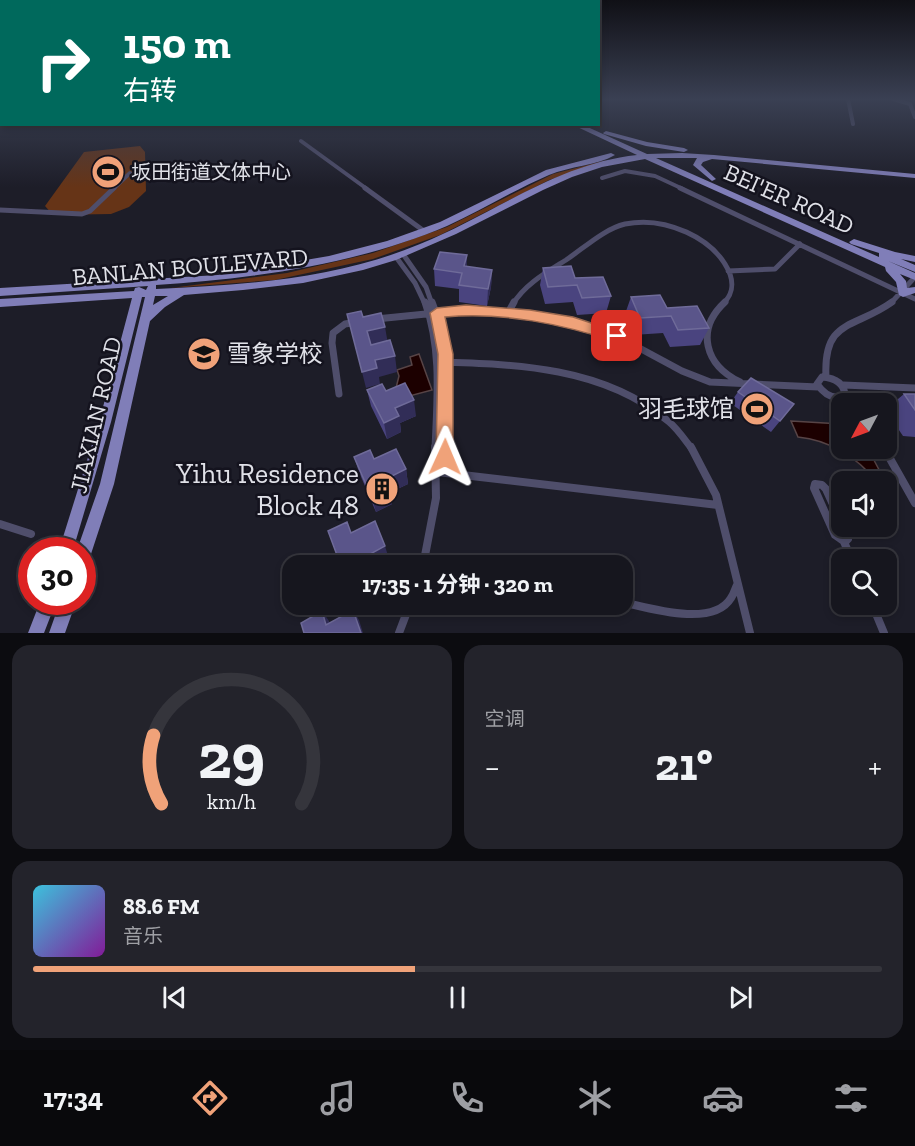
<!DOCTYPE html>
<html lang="zh">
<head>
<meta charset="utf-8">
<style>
  body { margin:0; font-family:"Zilla Slab","Noto Sans SC",serif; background:#23232b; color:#f1f3f6; height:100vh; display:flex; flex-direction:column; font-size:22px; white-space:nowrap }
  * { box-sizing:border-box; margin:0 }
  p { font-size:20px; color:#9e9fa4 }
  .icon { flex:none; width:33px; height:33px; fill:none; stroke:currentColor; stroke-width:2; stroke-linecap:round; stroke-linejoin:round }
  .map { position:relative; height:633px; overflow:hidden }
  .drawer { display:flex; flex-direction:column; gap:12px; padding:12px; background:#0c0c10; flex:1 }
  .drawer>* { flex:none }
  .banner { position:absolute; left:0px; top:0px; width:600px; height:126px; box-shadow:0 3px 9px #0003,0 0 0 2px #35353c; background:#00695c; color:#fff; overflow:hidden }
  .needle { width:39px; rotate:229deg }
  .tools { position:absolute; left:831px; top:393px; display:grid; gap:12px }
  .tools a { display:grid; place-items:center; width:66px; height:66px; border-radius:12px; background:#16161e; box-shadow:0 3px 9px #0003,0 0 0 2px #35353c; font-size:30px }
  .speed { position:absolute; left:18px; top:537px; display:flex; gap:12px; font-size:30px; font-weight:700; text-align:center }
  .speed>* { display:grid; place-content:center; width:78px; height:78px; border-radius:50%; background:#16161e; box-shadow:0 3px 9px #0003,0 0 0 2px #35353c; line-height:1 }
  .speed .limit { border:9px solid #d22; background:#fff; color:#111 }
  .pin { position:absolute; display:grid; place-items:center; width:51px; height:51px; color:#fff; margin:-26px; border-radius:12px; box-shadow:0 3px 9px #0006 }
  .me { position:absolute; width:66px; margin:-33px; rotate:1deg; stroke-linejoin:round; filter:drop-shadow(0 0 4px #0008) }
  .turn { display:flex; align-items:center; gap:21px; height:126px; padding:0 24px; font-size:27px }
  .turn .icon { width:78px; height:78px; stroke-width:2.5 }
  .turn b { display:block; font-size:42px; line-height:51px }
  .big { font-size:45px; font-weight:700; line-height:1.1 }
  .drawer .tile { flex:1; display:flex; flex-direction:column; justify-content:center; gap:9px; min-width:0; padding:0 21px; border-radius:18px; background:#23232b }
  .drawer .dial { align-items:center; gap:0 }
  .dial svg { height:156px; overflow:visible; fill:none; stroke:#35353c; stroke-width:7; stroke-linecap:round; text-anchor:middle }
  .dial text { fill:#f1f3f6; stroke:none }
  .song { display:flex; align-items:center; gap:18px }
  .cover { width:72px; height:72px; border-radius:9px; background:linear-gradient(135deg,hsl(190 70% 55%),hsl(290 70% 35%)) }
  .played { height:6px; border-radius:3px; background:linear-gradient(90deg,#f0a279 45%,#35353c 45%) }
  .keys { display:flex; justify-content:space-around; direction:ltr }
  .heat { display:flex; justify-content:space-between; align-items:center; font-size:33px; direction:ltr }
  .drawer .tiles { flex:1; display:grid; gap:12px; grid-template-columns:1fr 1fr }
  .tile:last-child { grid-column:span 2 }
  .trip { position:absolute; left:282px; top:555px; width:351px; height:60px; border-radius:18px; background:#16161e; box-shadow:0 3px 9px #0003,0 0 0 2px #35353c; font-weight:700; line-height:60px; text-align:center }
  .dock { display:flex; height:96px; justify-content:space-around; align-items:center; background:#09090c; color:#9e9fa4 }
  .dock .icon { width:42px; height:42px }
  .dock .current { color:#f0a279 }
  .dock b { font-size:27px; color:#f1f3f6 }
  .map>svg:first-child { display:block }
  .green { fill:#663417 }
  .water { fill:#1c0000; stroke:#574446; stroke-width:1.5 }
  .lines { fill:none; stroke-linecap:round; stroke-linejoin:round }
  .minor-far3 { stroke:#4f4e6b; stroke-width:4 }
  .minor-far2 { stroke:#4f4e6b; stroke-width:5 }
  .minor-far1 { stroke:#4f4e6b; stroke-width:7 }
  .minor { stroke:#4f4e6b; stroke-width:8 }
  .primary { fill:#807eb8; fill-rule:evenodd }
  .wall { fill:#4a447f }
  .shaded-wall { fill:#312d57 }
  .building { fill:#5a558a; stroke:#6f6b99; stroke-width:1.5 }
  .route { fill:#f0a279; stroke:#9c694f; stroke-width:1.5 }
  .labels { text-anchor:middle; stroke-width:5; stroke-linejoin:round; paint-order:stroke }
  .far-poi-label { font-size:20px; fill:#e0e1e8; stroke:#14131e; text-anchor:start }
  .street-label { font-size:24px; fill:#e0e1e8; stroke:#14131e }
  .poi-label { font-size:24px; fill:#e0e1e8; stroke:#14131e; text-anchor:start }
  .near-poi-label { font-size:28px; fill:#e0e1e8; stroke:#14131e; text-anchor:end }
</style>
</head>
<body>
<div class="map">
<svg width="915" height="633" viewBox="0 0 915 633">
  <rect width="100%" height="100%" fill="#1d1d28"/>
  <path class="green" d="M140 146 145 152 146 191 129 207 111 214 53 215 45 206 84 152Z
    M607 160 549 180 440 235 373 259 275 280 171 288 287 273 373 253 447 227 553 174Z"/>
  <path class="water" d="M419 354 432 390 402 398 396 388 399 376 397 370 412 365 410 357Z
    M791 421 841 424 842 448 868 449 885 481H876C857 457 829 440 798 437Z"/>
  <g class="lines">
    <path class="minor-far3" d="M848 99 853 124
      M893 99 910 104
      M910 104 915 117
      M301 141 367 189
      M602 178 625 171 655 176 683 189
      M113 189 130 173"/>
    <path class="minor-far2" d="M365 188 424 231
      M680 188 915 299
      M0 210 82 214 90 211 114 188
      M403 254 426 287 432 304
      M396 257 415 283 425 304
      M728 271 775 269 800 244
      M513 304C525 284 547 272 566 260 584 248 604 229 625 224 664 216 715 237 730 274 734 286 732 295 723 304
      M890 304 915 277"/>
    <path class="minor-far1" d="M425 302C442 350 437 399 435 449
      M432 302 443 332 446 366 445 449
      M725 302C695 330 705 365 740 382
      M508 313 514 302
      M376 319 466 310 552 318 617 336 682 371 710 382 818 387
      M437 362C517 364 604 367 668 421 677 428 685 440 692 449
      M822 377C834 378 844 382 845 395 833 401 824 394 817 384Z
      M826 377C823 318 855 329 892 302
      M843 385 915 388
      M339 394 332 343 333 333 345 324 357 322
      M835 398 842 407"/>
    <path class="minor" d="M691 447 716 495 750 633
      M884 448 915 503
      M437 471 445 457V447
      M437 472 718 505
      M0 524 31 534
      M842 524 826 489 822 485 815 484 814 488 835 535 845 542 848 539 843 526
      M844 542 852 560
      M424 562 443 566
      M423 566 436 498 435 447
      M622 602C649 608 713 628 731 598 734 594 735 589 737 585
      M872 604 884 633
      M399 633 410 604"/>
    <path class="primary" d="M571 124H581L647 154 682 153 714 155 915 174V178L712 159 703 162 701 165 716 179 712 181 693 165 697 158H656L879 257V253L851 244 849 242 854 239 895 252 915 256V262L901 259 915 265V272L888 261 915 273V280L900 274 906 281 907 288 915 287V293L903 297 899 295 896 282 886 271 885 267 645 159 602 167 572 177 543 190 456 234 396 260 363 270 303 283 243 290 184 295 165 307 150 321 114 484 90 557 87 562 82 564V550H77L100 484 145 297H142L111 422 73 550H59L99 422 132 298 0 307V299L134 291 135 288 139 287 146 290 148 286 0 296V288L218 275 329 256 387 241 440 222 546 170 611 153 615 155C596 166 570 166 549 175 514 190 482 210 447 226 358 264 252 279 156 285V289C245 285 337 279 420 244 492 215 558 163 637 155ZM155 296H168L153 305Z
      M606 131 647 142 684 148 688 150 684 152 646 146 604 134 603 133Z
      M40 602H56L44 633H28Z
      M60 602H76L65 633H49Z"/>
  </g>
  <path class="wall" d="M467 255V267L492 270 491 287 487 306 459 302V289L435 286 434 269Z
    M543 268 575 278 611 296 606 313 577 315 573 302 545 304 540 285Z
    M631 297 667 308 709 328 700 345 670 347 663 333 633 335 625 314Z
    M367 390 386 391 416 416 400 423 401 432 387 439 371 406Z
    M738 392 780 421 771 432 730 403Z
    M904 394H915V437L903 436 886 411V409Z
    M354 457 374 459 406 469 408 484 389 493 392 504 376 512 359 472Z"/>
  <path class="shaded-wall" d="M467 255V272L464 266Z
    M492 270 491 287 487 306 488 289Z
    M385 327 388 344 370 348 367 331Z
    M395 356 397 372 379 377 380 384 366 388 362 372 375 360Z
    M414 400 416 416 400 423 401 432 387 439 384 423 395 408Z
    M406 469 408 484 389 493 392 504 376 512 372 498 384 480Z
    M385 546 389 559 376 566H363L361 559Z
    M353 610 359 620 363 633H361Z
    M322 611 329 621 333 633 326 625Z"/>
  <path class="building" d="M440 252 467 255 464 266 492 270 488 289 459 285 462 273 434 269Z
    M571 266 575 278 603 277 611 296 582 298 577 285 548 287 543 268Z
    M660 295 667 308 697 306 709 328 678 330 671 316 640 318 631 297Z
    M361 311 363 317 381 313 385 327 367 331 371 345 390 340 395 356 375 360 377 368 362 372 347 314Z
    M751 378 794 404 780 421 738 392Z
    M405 383 414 400 395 408 399 416 384 423 367 390 382 384 386 391Z
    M904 394H915V410Z
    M396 449 406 469 384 480 389 490 372 498 354 457 370 450 374 459Z
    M375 521 385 546 361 559 363 566H341L328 531 347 522 351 533Z
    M353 610 361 633H304L301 623 322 611 326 625Z"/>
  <linearGradient id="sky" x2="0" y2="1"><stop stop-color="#101016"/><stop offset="0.53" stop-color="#3a4053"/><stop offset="1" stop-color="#3a4053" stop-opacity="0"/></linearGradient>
  <rect width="915" height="187" fill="url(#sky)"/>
  <path class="route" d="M466 305 530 310 573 317 622 333 624 336 617 342C561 324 505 312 445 317L453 354V457L451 463 445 465 439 463 436 457 438 354 430 313 437 308Z"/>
  <defs>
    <g id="stadium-disc" transform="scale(1.725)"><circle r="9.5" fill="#f0a279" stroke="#14131e"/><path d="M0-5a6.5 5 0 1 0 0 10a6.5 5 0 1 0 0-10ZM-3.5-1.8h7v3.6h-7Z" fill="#111"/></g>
    <g id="school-disc" transform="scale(1.725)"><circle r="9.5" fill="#f0a279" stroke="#14131e"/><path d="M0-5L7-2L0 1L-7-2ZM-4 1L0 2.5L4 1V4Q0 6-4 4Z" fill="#111"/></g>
    <g id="building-disc" transform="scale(1.725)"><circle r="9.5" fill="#f0a279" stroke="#14131e"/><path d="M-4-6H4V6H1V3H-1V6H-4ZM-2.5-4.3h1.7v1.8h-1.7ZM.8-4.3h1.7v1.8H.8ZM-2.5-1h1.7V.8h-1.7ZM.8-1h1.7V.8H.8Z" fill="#111"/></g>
  </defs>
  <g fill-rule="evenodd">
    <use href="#stadium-disc" x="108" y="172"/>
    <use href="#school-disc" x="204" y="354"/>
    <use href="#stadium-disc" x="757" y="409"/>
    <use href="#building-disc" x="382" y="489"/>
  </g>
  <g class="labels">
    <g class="far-poi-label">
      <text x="131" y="179">坂田街道文体中心</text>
    </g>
    <g class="street-label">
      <text transform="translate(789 199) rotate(24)" y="8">BEI'ER ROAD</text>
      <text transform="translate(190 267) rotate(-5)" y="8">BANLAN BOULEVARD</text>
      <text transform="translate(96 415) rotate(-77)" y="8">JIAXIAN ROAD</text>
    </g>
    <g class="poi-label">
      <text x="227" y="362">雪象学校</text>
      <text x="734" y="417" text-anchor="end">羽毛球馆</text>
    </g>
    <g class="near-poi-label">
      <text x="359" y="483">Yihu Residence<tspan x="359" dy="32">Block 48</tspan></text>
    </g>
  </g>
</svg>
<div class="tools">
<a><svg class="needle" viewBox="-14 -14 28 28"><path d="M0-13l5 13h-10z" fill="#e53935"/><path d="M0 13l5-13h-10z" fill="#9e9fa4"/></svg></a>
<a><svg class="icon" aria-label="sound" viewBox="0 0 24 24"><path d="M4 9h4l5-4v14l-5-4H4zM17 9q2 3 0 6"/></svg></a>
<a><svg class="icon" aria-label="search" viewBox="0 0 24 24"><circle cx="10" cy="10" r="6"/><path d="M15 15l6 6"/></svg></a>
</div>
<div class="speed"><div class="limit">30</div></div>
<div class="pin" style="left:617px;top:336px;background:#d93025"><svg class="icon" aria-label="arrive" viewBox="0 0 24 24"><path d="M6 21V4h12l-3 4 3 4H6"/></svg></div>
<svg class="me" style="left:445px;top:457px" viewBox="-20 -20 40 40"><path d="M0-17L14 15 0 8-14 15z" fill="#f0a279" stroke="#fff" stroke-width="4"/></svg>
<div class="trip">17:35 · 1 分钟 · 320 m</div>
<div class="banner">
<div class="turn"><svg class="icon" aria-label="right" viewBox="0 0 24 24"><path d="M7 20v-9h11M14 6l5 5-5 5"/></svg><div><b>150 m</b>右转</div></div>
</div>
</div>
<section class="drawer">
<div class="tiles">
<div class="tile dial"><svg viewBox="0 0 100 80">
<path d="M14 69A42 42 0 1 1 86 69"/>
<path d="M14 69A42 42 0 0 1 10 34" stroke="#f0a279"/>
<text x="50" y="56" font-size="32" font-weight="700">29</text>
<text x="50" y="72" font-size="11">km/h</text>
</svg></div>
<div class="tile"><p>空调</p>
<div class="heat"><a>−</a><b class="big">21°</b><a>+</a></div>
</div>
<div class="tile">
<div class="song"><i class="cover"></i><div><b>88.6 FM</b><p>音乐</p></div></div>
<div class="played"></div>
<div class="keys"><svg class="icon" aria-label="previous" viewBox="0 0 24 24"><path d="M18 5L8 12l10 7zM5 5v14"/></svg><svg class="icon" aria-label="pause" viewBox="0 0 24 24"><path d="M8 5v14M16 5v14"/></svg><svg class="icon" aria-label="next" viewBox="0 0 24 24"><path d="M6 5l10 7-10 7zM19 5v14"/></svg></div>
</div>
</div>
</section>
<nav class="dock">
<b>17:34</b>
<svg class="icon current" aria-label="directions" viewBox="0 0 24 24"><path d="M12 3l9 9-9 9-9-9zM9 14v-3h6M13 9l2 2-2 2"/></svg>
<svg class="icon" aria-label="music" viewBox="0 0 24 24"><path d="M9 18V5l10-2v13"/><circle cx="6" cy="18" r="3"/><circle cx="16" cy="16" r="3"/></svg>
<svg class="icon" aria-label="phone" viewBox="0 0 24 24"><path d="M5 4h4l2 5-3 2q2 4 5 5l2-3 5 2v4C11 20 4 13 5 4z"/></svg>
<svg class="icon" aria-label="climate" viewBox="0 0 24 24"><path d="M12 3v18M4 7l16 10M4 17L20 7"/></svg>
<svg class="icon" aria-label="car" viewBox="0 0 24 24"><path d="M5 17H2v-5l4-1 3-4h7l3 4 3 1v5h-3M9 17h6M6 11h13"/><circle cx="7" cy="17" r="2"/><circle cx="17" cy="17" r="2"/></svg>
<svg class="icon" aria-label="filters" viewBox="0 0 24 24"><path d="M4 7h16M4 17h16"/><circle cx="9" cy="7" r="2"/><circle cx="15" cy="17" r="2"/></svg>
</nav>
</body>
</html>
